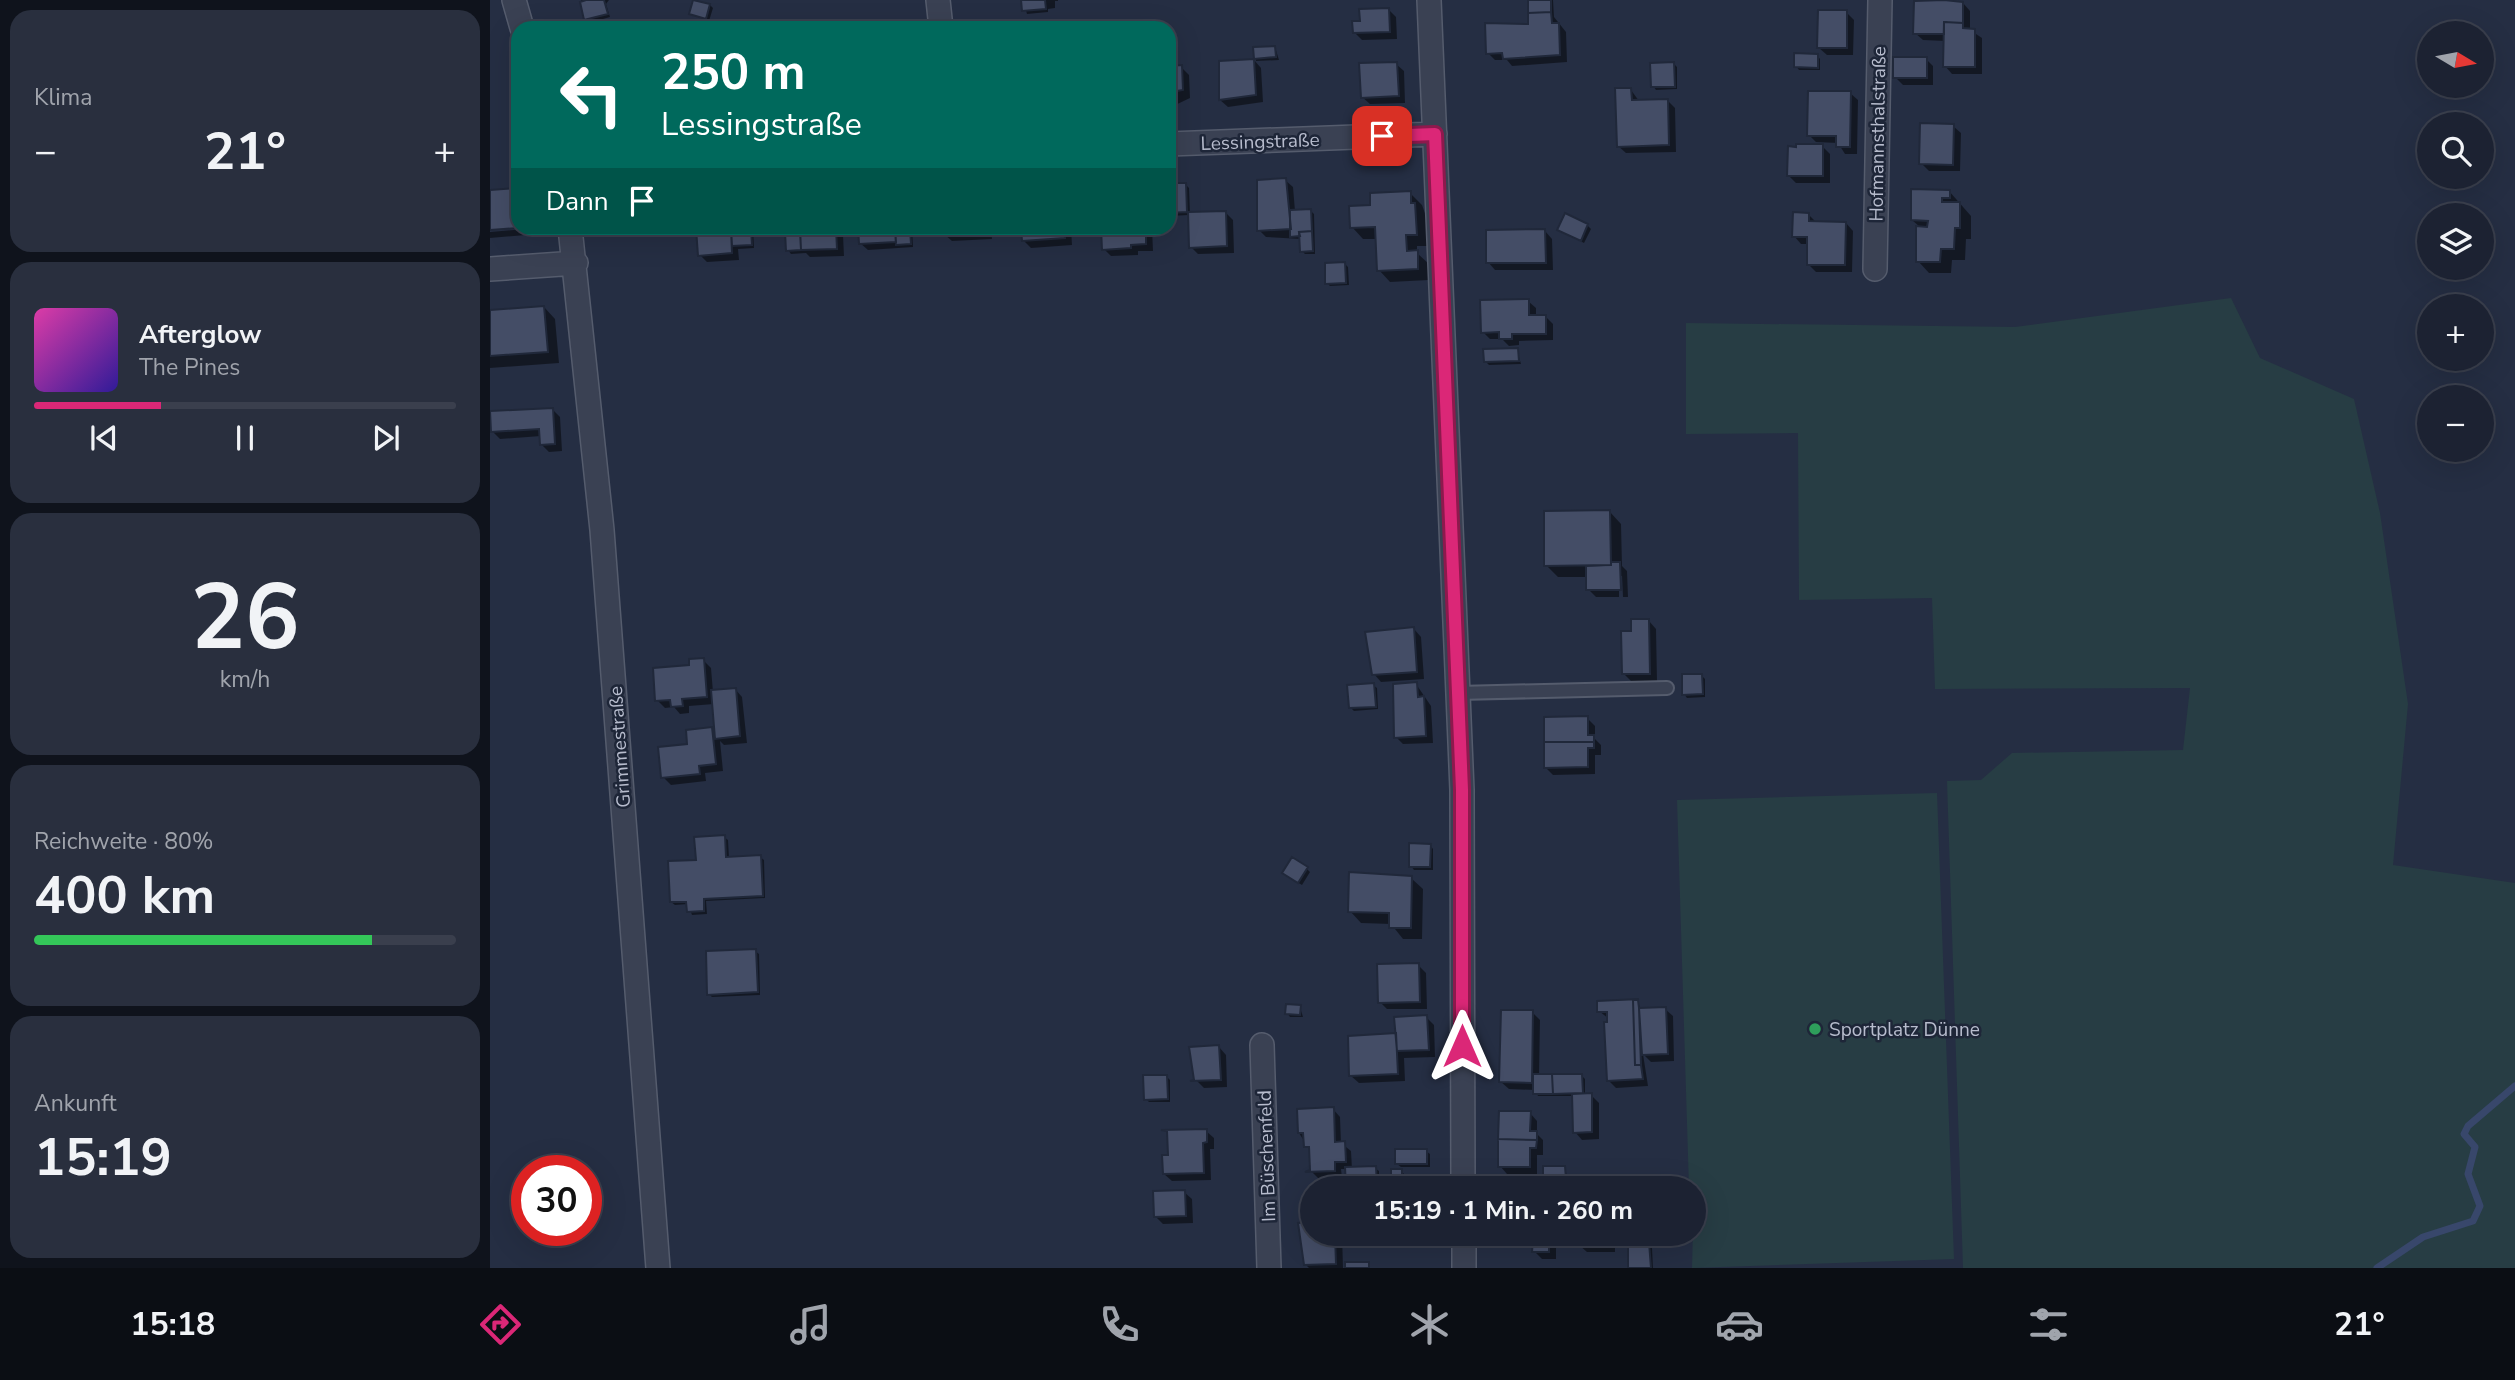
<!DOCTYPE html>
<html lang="de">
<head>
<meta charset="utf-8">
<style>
  body { margin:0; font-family:"Nunito Sans",sans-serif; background:#292f3e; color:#f1f3f6; height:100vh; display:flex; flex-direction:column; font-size:26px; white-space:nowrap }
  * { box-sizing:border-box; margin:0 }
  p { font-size:23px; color:#a0a4ac }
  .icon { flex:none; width:38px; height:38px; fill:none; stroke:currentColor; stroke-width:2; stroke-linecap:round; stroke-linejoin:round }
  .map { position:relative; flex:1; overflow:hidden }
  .sheet { display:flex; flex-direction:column; gap:10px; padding:10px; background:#0f131c; width:490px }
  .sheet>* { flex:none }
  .banner { position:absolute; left:21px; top:21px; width:665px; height:214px; border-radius:21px; box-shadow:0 7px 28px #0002,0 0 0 2px #3a3f4d; background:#00695c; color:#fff; overflow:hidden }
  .needle { width:46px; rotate:100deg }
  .controls { position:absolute; left:1927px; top:21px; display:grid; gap:14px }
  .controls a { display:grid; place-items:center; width:77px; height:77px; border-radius:50%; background:#1c2232; box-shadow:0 7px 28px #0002,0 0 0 2px #3a3f4d; font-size:35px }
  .speed { position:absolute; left:21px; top:1155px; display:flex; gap:14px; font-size:35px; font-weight:700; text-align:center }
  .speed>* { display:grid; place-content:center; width:91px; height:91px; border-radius:50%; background:#1c2232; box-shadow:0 7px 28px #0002,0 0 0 2px #3a3f4d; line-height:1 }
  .speed .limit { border:10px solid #d22; background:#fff; color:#111 }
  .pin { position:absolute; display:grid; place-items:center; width:60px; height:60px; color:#fff; margin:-30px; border-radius:14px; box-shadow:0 4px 10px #0006 }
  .me { position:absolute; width:77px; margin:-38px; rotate:0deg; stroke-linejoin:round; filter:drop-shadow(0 0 5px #0008) }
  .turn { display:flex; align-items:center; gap:24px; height:147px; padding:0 35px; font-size:32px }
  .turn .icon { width:91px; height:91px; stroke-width:2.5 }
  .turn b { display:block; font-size:49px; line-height:60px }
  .then { display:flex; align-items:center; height:66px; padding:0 35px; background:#0003; gap:14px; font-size:26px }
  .big { font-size:52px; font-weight:700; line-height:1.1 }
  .sheet .widget { flex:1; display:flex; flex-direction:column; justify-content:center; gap:10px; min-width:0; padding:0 24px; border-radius:21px; background:#292f3e }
  .sheet .dial { align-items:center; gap:0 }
  .dial b { font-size:91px; line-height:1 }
  .song { display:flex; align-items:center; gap:21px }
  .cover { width:84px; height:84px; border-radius:10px; background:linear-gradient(135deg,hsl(320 70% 55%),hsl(250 70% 35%)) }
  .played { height:7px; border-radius:4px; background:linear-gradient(90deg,#db2777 30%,#3a3f4d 30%) }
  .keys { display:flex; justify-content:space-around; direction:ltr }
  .heat { display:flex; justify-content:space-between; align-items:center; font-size:38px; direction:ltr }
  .charge { height:10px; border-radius:5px; background:linear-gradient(90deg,#34c759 80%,#3a3f4d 0) }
  .trip { position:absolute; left:810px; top:1176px; width:406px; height:70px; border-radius:35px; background:#1c2232; box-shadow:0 7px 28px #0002,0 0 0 2px #3a3f4d; font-weight:700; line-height:70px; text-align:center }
  .tab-bar { display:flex; height:112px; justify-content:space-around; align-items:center; background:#0b0e14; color:#a0a4ac }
  .tab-bar .icon { width:49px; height:49px }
  .tab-bar .on { color:#db2777 }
  .tab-bar b { font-size:32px; color:#f1f3f6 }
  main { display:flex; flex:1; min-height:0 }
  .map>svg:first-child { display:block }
  .green { fill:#273d44 }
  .shadow { fill:#0007 }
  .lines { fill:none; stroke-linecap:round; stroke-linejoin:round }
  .stream { stroke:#38476b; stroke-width:7 }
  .building { fill:#444d66; stroke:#20283a; stroke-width:2 }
  .lane-casing { stroke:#555c6d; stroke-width:16 }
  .street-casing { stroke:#555c6d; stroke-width:26 }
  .lane { stroke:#3a4153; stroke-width:12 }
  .street { stroke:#3a4153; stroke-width:23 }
  .route-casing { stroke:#8e194d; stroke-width:18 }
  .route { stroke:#db2777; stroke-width:12 }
  .leisure-dot { fill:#2e9e5b; stroke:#1e2638; stroke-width:2.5 }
  .labels { text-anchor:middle; stroke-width:5; stroke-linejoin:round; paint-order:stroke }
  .street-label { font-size:19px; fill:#b7bccd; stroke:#1e2638 }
  .poi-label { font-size:19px; fill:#b7bccd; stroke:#1e2638; text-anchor:start }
</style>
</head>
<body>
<main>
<section class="sheet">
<div class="widget"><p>Klima</p>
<div class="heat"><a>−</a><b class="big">21°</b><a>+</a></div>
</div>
<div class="widget">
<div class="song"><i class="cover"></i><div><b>Afterglow</b><p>The Pines</p></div></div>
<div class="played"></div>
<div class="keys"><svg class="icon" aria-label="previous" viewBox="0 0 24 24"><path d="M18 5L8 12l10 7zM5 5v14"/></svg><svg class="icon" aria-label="pause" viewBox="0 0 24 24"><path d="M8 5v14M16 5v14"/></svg><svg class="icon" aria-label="next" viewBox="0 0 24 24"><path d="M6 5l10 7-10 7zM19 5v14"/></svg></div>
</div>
<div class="widget dial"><b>26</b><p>km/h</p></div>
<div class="widget"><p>Reichweite · 80%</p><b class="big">400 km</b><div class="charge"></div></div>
<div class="widget"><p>Ankunft</p><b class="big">15:19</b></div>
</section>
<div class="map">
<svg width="2025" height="1268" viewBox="0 0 2025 1268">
  <rect width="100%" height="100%" fill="#252e43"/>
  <path class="green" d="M1741 298 1770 358 1864 399 1890 513 1918 704 1903 865 2025 883V1268H1473L1457 781 1491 780 1522 753 1693 750 1700 688 1445 689 1442 598 1309 600 1308 433 1196 434V323L1525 327Z
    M1447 793 1464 1259 1202 1268 1204 1188H1199L1187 800Z"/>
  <path class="shadow" d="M91 0H119L116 4 120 17 99 23Z
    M533 0H568V1H565V8L558 9V12L537 14Z
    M1040 0H1063L1064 17 1076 32 1077 62 1022 66 1017 60H1005L998 53 997 24 1040 26Z
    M1443 0 1473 3 1480 11V30L1492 38V74H1462L1455 66V41L1433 40 1425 33Z
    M220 5 223 8 219 21 201 13Z
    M898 9 906 17 907 39 872 40 864 32 872 23Z
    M1356 12 1364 20 1363 55H1337L1329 48Z
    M785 47 789 60 766 61 765 48Z
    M1327 55 1330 59V70H1309L1306 66Z
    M1436 59 1443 66V85H1413L1405 77Z
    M764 60 771 68 773 102 738 107 730 100Z
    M906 64 914 71 915 103 880 104 872 97Z
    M1184 64 1187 67V89L1166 90 1163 86Z
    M691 67 699 75 700 98 679 108V68Z
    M1141 90 1149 101 1177 100 1185 108 1186 152 1136 153 1128 146Z
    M1360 93 1368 100 1367 154H1355L1348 143 1326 142 1319 135Z
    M1463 126 1471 133 1470 171H1439L1431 163Z
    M1332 146 1340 154V183H1306L1299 176Z
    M795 180 803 187 805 211H821L824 214 825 254H815L812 251 811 239 776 237 769 230Z
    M695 184 699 188 700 214 735 212 743 220 744 253 708 254 701 247 699 215 679 216V185Z
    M1459 191 1481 216V239H1476L1475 260H1462L1461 273H1439L1428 261 1431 228 1422 220Z
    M920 193 932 205 936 216 938 246H927V253L939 264V280L900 282 889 270 887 239H873L862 227 882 207Z
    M1318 214 1327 223H1356L1363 231 1362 272H1326L1318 264 1319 244H1311L1304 236Z
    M1097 225 1101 229 1094 243 1069 230Z
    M208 228H263L264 248 248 249 249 260 217 262 210 255Z
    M312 228H422L423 247 378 250 370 243V234L353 235 354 256 320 257 316 253 301 254 298 250 297 233H312Z
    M454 228H501L502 239 462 241 454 234Z
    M532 228H581L582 245 541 248 533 240Z
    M614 228H662L663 251H648V255L621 256 614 249Z
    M35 229 36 235 0 238V232Z
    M1055 231 1062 239 1063 270H1005L998 262Z
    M855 264 858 267 859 285 840 286 837 283Z
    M1038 301 1046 308V316H1055L1063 324V340L1029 341V345L1019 346 1012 339H1000L993 332Z
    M54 307 65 319 69 363 0 368V311Z
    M1027 350 1031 364 999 365 995 361Z
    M62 409 70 417 72 451 59 452 52 445 51 436 10 439 2 431Z
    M1120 512 1131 524 1132 566 1137 571 1138 597H1133L1132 576H1129V597H1106L1098 589V577H1068L1056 565Z
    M1159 621 1166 629 1167 681H1141L1133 673 1143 633Z
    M924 629 931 637 934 679 891 682 884 674Z
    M213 660 221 668 223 692 245 689 252 697 257 743 234 745 230 741 233 771 215 773 216 781 181 785 173 777 199 746 222 729 227 734 224 704 199 706V713L190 714 184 707 175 708 167 700 201 667Z
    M1211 675 1215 679V697L1197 698 1194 694Z
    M926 684 941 706 943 743 913 744 906 737Z
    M883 685 887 688 888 709 864 711 861 708Z
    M1097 718 1105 726V739L1111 745V755H1105V774L1063 775 1055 767Z
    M234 837 238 840 239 858 270 857 274 860 275 898 216 901 217 914 202 915 198 904 185 905 181 902 207 862Z
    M940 845 943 849V870H924L921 866Z
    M817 869 820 872 812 885 797 876Z
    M921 878 933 889 932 939H913L901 924 871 923 860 911Z
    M265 951 269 954 270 995 222 997 219 994Z
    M928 965 936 973 937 1009H897L890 1002Z
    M1148 1002 1151 1010 1175 1009 1183 1016 1184 1061 1161 1062 1153 1054 1158 1086 1126 1088 1118 1080 1119 1019 1109 1011Z
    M810 1007 813 1017H800L797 1013Z
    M1042 1012 1050 1020 1049 1076 1091 1075 1095 1079V1095H1101L1109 1103V1139L1092 1140 1085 1132 1084 1096H1048L1045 1090 1019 1089 1011 1082Z
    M936 1017 944 1025 945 1057 914 1058 915 1081 869 1083 861 1076 907 1035Z
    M729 1047 736 1055 737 1087 714 1088 706 1080Z
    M676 1076 680 1080V1102H659L656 1099Z
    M843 1109 850 1117 851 1143 861 1151 862 1169 885 1168 889 1171V1188H859L857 1169H851L852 1178 829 1179 821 1171V1152L809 1133Z
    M1040 1113 1047 1121V1134L1053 1140V1155H1047V1174H1017L1010 1166Z
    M716 1131 724 1138V1149H720L721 1180 682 1181 674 1174Z
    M936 1151 940 1154V1167H911L907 1164Z
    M1075 1168 1078 1181 1059 1182 1055 1179Z
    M903 1171H911L919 1179V1184H932L937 1188H903Z
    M694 1192 702 1199 703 1223 673 1224 666 1217Z
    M810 1224H822V1234H852L853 1268H819L815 1264Z
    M1013 1234H1066V1259H1052L1044 1251V1245H1032L1024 1237Z
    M1089 1234H1125V1252H1097L1089 1245Z
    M1159 1244 1162 1248 1163 1268H1140Z"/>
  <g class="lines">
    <path class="stream" d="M1887 1268 1933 1237 1983 1221 1990 1206 1978 1174 1985 1147 1974 1134 1978 1126 2025 1086"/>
  </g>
  <path class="building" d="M96 0H114L118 14 94 20 90 2Z
    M203 0 220 4 216 19 199 14Z
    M531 0H555L556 9 532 11Z
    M1038 0H1061V12L1038 13Z
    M1454 0 1473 2V23L1454 22V34H1423L1424 1Z
    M899 8 900 32 863 33 862 21H870L869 9Z
    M1328 10H1357V48H1327Z
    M1061 12 1062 23H1069L1070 55 1013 59 1012 53 996 54 995 23 1038 24V13Z
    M1454 22 1473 23V28L1485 29V67H1453Z
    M785 46 786 57 764 59 763 47Z
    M1304 53 1328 54V68L1304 67Z
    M1403 57H1437V78H1403Z
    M764 59 766 95 729 100V61Z
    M907 62 909 96 871 98 869 63Z
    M1184 62 1185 87H1161L1160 63Z
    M692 65 693 90 687 91 679 98V66Z
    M1125 88H1141L1142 100 1178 99 1179 145 1127 147Z
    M1318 91H1361L1360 147H1346V136H1317Z
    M1430 123 1464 124 1463 165 1429 164Z
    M1306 144H1333V176H1297L1298 146 1306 147Z
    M796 178 801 229 767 231V180Z
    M679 183H696L697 212 679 213Z
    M26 188 29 228 0 230V190Z
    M1421 189 1460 190V198H1452V202H1470V228H1465L1464 249H1451L1450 262H1426V226L1437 227 1438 221 1421 220Z
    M921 191V203H925L927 235H916L917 251 928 250V269L887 271 885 227 860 228 859 206 880 205V193Z
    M821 209 822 231 809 232 810 236 800 237V210Z
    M736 211 737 246 699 248 698 212Z
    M1303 212 1319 213V221L1356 222 1355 265H1317V237H1302Z
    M1075 213 1098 224 1091 241 1067 230Z
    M206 228H241L242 253 208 256Z
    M241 228H261L262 245 242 246Z
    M310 228H346L347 249 311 250Z
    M346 228H368V232L346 233Z
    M368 228H405L406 242 369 244Z
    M405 228H420L421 244 406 245Z
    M452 228H495V232L452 234Z
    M531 228H574L575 238 532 241Z
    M611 228H656V244L641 245V248L612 250Z
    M1055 229 1056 263H996V230Z
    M310 231 311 250 296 251 295 232Z
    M822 231 823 251 810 252 809 232Z
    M855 262 856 283 835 284V263Z
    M1039 299V315H1056V334H1022V339H1009V332L991 333 990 300Z
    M54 306 58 352 0 356V310Z
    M1028 348 1029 361 994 362 993 349Z
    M63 408 65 444 50 445 49 429 1 432 0 411Z
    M1120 510 1121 565 1054 566V511Z
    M1121 562H1130L1131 590H1096V566L1121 565Z
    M1141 619H1159L1160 674H1132L1131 631H1141Z
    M924 627 927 672 882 675 875 632Z
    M214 658 217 697 192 699 193 706 181 707 180 700 165 701 163 668 199 665V659Z
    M1192 674H1212L1213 694 1192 695Z
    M927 682 928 697 934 696 936 736 904 738 903 684Z
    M884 683 886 707 859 708 857 685Z
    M246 688 250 736 225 739 221 690Z
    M1098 716V735H1104V742H1054V717Z
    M222 727 226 764 209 766 210 774 171 778 168 747 197 744 196 730Z
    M1054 742H1104V748H1098V767L1054 768Z
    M235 835 236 857 271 855 273 896 214 899V911L197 912 196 902H180L178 861 206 860 204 837Z
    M919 843 941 844 940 867H919Z
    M802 857 818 867 808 883 792 873Z
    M859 872 922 876 921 928H899V913L858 912Z
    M266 949 268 992 217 995 216 951Z
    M929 963 930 1002 888 1003 887 964Z
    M1149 999 1143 1000 1145 1065H1151L1153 1079 1117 1081 1114 1022H1117V1012H1107V1001Z
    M1143 1000H1148L1149 1008 1151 1065H1145Z
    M796 1004 811 1005 810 1015 795 1014Z
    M1176 1007 1178 1054 1152 1055 1149 1008Z
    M1011 1010H1043L1042 1083 1009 1082Z
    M937 1015 939 1050 907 1051 904 1017Z
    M906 1033 908 1074 859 1076 858 1036Z
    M729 1045 731 1080 700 1081 704 1080 699 1047Z
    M1043 1074H1062L1063 1094H1043Z
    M1062 1074H1092L1093 1093 1063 1094Z
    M653 1075H677L678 1099 654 1100Z
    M1102 1093V1132L1083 1133 1082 1094Z
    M844 1107 845 1142 855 1141 856 1162H845V1171L815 1172 820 1170 819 1147H814L813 1133H808L807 1109Z
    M1009 1111H1041L1040 1131H1047V1140L1008 1139Z
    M717 1129V1142L713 1143 714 1173 673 1174 672 1155H678L677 1131 671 1130Z
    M1008 1139 1047 1140 1046 1148H1040V1167H1008Z
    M905 1149H937V1164H905Z
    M886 1166 887 1187 856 1188 855 1167Z
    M1053 1166H1075L1076 1179H1053Z
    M901 1169H912V1182H933V1188H901Z
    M1030 1180 1029 1188H1007V1181Z
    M695 1190 696 1216 664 1217 663 1191Z
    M822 1222V1234H845L846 1264 814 1265 808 1223Z
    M1023 1234H1059V1252H1042L1043 1239 1023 1238Z
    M1087 1234H1118L1119 1245H1087Z
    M1159 1242 1161 1268H1138V1243Z
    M855 1262H879V1268H855Z"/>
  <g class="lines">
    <g class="lane-casing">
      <path id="lane" d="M968 693 1177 688"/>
    </g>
    <g class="street-casing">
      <path id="street" d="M24 0 32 28
        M448 0 451 28
        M939 0 972 790 973 1188
        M679 144 945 134
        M80 228 112 530 168 1268
        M0 269 86 263
        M1385 269 1390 0
        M772 1045 779 1268
        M974 1234V1268"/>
    </g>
    <use href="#lane" class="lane"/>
    <use href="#street" class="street"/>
  </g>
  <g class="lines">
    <g class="route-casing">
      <path id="route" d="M892 136 945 134 972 790V1046"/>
    </g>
    <use href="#route" class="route"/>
  </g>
  <circle class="leisure-dot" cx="1325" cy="1029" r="7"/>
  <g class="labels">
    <g class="street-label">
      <text transform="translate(1387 134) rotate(-89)" y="7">Hofmannsthalstraße</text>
      <text transform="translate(770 141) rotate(-2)" y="7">Lessingstraße</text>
      <text transform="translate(129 747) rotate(-94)" y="7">Grimmestraße</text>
      <text transform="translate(776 1156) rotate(-92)" y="7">Im Büschenfeld</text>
    </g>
    <g class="poi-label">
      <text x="1339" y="1036">Sportplatz Dünne</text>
    </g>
  </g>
</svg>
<div class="controls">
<a><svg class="needle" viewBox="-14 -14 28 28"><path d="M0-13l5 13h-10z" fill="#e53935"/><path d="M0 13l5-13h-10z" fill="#a0a4ac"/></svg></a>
<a><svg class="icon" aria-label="search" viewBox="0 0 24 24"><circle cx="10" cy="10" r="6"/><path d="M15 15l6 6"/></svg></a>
<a><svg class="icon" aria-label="layers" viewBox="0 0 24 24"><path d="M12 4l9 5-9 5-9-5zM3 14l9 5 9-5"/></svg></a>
<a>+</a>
<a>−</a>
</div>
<div class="speed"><div class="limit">30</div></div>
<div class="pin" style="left:892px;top:136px;background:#d93025"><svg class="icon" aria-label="arrive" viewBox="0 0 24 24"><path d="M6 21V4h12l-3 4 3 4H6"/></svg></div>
<svg class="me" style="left:972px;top:1046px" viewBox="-20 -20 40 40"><path d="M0-17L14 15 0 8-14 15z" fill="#db2777" stroke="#fff" stroke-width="4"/></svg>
<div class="trip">15:19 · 1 Min. · 260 m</div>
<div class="banner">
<div class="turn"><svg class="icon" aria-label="left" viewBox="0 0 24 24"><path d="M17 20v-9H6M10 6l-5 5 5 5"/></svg><div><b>250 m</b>Lessingstraße</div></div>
<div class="then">Dann<svg class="icon" aria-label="arrive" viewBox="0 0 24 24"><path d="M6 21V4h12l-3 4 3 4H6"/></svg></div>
</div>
</div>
</main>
<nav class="tab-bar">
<b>15:18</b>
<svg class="icon on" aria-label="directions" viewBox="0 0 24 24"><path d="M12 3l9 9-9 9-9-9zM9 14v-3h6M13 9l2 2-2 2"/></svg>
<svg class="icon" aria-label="music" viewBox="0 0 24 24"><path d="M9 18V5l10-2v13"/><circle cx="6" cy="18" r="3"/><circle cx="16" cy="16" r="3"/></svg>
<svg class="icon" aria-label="phone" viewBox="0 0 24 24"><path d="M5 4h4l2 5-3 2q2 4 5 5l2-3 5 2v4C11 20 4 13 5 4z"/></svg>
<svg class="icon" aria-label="climate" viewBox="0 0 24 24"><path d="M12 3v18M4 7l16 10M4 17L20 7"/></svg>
<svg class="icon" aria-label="car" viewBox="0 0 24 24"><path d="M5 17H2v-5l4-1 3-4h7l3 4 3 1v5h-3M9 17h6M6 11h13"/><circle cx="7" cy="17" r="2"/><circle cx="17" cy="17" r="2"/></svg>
<svg class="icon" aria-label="filters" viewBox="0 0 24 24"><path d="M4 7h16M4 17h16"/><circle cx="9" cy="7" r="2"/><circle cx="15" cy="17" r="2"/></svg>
<b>21°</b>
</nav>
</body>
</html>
